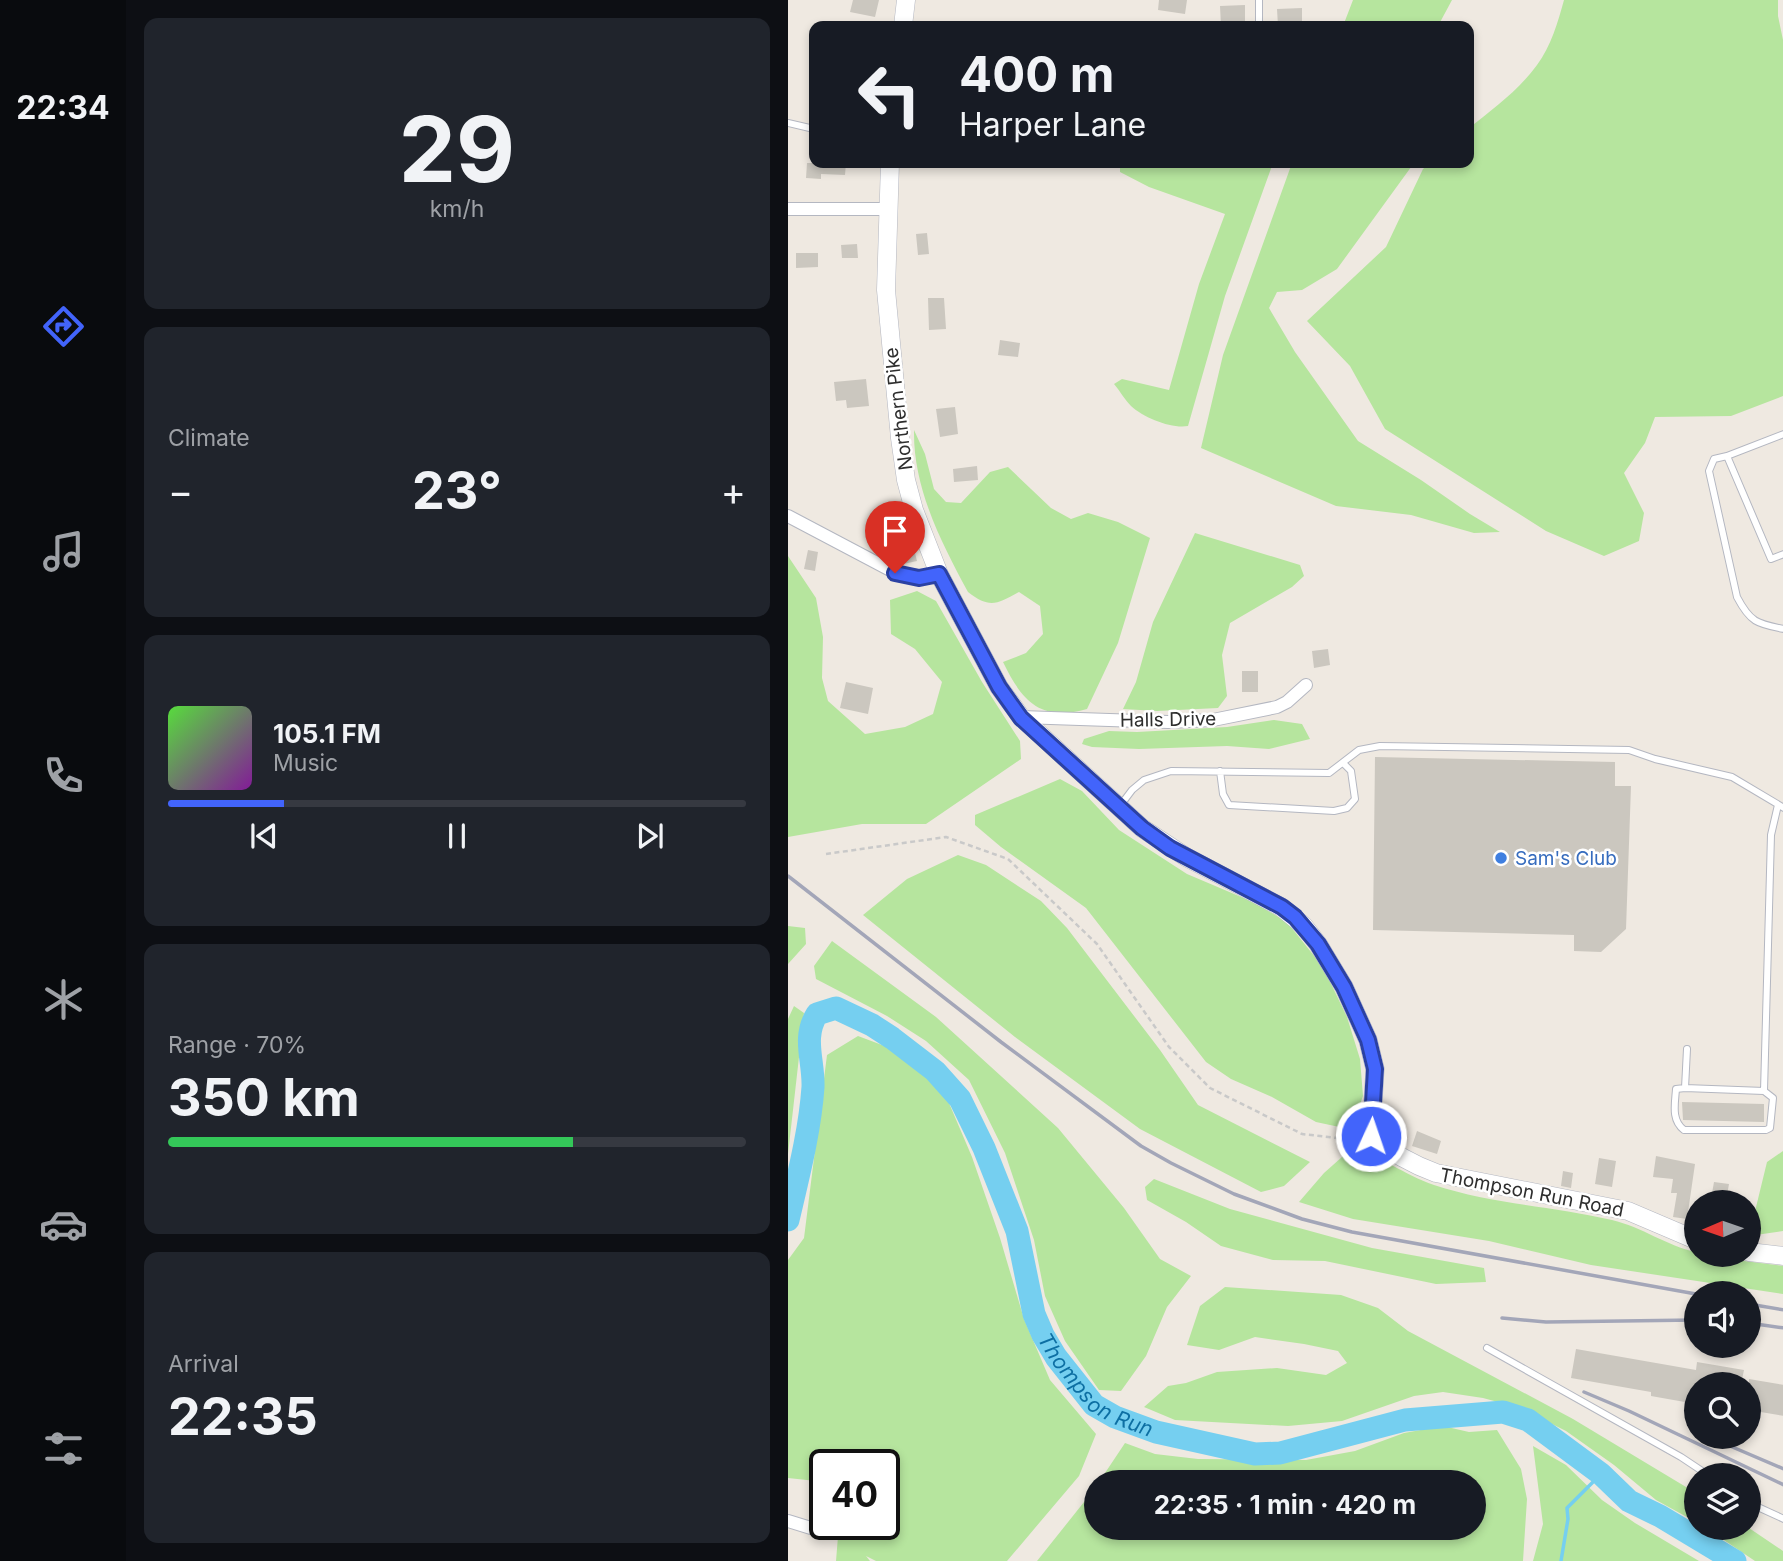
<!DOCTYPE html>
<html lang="en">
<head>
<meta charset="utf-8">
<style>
  body { margin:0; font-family:Inter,sans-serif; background:#20242c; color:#f1f3f6; height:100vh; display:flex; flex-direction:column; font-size:26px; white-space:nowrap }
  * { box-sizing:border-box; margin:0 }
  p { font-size:23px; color:#9ea1a6 }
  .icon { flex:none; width:38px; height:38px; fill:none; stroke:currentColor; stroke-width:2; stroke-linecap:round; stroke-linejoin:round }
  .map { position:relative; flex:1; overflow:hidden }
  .panel { display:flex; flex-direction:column; gap:18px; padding:18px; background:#0d0f14; width:662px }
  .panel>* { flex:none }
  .guide { position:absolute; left:21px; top:21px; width:665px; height:147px; border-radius:14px; box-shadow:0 4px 10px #0003; background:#171b24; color:#f1f3f6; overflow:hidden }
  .needle { width:46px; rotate:268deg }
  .fabs { position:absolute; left:896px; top:1190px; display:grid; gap:14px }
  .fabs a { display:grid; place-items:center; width:77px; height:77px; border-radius:50%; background:#171b24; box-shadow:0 4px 10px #0003; font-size:35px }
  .speed { position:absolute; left:21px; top:1449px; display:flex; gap:14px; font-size:35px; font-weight:700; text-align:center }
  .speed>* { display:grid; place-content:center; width:91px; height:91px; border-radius:50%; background:#171b24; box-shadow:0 4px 10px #0003; line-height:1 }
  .speed .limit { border:4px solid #111; border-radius:10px; background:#fff; color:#111 }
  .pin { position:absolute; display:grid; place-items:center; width:60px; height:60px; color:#fff; margin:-72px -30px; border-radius:50% 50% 50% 0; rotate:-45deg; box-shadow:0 0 7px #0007 }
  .pin .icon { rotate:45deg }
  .me { position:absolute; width:77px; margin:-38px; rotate:3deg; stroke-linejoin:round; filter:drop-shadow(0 0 5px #0008) }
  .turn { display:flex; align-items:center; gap:24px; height:147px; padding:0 35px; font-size:32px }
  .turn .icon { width:91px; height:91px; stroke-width:2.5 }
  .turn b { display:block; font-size:49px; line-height:60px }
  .big { font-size:52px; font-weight:700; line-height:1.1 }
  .panel .widget { flex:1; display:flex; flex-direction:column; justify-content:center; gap:10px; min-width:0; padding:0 24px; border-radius:14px; background:#20242c }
  .panel .dial { align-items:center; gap:0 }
  .dial b { font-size:91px; line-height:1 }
  .song { display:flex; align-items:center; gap:21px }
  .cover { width:84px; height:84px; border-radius:10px; background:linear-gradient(135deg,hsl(110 70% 55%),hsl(290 70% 35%)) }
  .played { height:7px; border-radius:4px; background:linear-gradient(90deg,#4264fb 20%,#363941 20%) }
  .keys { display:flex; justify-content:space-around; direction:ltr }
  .heat { display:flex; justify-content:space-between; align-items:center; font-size:38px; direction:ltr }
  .charge { height:10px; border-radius:5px; background:linear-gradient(90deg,#34c759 70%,#363941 0) }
  .trip { position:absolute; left:296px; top:1470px; width:402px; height:70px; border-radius:35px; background:#171b24; box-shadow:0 4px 10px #0003; font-weight:700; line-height:70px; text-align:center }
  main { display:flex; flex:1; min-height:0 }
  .dock { display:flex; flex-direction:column; width:126px; justify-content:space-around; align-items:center; background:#090b0e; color:#9ea1a6 }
  .dock .icon { width:49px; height:49px }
  .dock .active { color:#4264fb }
  .dock b { font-size:32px; color:#f1f3f6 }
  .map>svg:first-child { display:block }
  .green { fill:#b6e59e }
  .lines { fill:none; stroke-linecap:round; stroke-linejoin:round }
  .stream { stroke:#75cff0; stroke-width:3.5 }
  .river { stroke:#75cff0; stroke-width:23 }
  .building { fill:#cbc7bf }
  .lane-casing { stroke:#b4b7c1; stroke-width:8 }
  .street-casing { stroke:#b4b7c1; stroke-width:14 }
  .secondary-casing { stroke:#b4b7c1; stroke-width:19 }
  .path { stroke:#c9c9c9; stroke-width:2.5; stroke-dasharray:5 3.5; stroke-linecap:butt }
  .lane { stroke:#fff; stroke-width:6 }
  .street { stroke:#fff; stroke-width:12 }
  .secondary { stroke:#fff; stroke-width:18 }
  .rail { stroke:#a3a6b8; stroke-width:3.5 }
  .route-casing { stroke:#2b41a3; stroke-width:18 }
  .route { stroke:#4264fb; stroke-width:12 }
  .shop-dot { fill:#3f7fe0; stroke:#fff; stroke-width:2.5 }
  .labels { text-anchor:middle; stroke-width:5; stroke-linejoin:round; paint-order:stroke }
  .street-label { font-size:19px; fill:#2e2e2e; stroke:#fff }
  .shop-label { font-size:19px; fill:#366cbe; stroke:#fff; text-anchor:start }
  .water-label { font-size:21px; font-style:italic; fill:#0d6fa3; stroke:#fff }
</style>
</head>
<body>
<main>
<nav class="dock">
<b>22:34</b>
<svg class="icon active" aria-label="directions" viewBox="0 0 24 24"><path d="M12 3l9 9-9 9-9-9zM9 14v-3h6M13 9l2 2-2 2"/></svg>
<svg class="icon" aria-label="music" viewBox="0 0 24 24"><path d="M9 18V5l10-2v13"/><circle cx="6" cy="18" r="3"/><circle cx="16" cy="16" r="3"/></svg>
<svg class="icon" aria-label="phone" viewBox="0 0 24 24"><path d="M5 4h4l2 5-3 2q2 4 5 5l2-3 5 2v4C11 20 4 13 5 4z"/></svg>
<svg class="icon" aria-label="climate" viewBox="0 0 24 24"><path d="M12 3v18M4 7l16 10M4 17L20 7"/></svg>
<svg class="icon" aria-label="car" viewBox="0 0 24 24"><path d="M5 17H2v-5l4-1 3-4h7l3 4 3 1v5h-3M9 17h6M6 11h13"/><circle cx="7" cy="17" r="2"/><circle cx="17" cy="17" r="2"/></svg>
<svg class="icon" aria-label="filters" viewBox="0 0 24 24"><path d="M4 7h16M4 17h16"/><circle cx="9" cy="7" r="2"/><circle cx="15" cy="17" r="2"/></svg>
</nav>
<section class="panel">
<div class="widget dial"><b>29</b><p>km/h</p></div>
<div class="widget"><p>Climate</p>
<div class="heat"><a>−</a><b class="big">23°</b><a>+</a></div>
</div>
<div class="widget">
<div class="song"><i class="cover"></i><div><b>105.1 FM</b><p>Music</p></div></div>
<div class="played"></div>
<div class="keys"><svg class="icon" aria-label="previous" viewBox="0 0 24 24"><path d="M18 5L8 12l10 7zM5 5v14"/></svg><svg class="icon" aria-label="pause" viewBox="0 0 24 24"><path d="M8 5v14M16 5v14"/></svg><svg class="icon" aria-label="next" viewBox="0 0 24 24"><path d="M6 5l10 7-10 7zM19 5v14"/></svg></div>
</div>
<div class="widget"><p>Range · 70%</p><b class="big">350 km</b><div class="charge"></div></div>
<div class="widget"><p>Arrival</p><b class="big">22:35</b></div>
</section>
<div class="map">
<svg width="996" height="1561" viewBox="0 0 996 1561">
  <rect width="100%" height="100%" fill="#efe9e1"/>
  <path class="green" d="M565 0H664L650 26H555Z
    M776 0H990V16L995 40V396L943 416 867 417 857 443 836 473 856 513 851 541 816 556 758 531 597 429 562 366 519 321 598 247 635 169 642 163H681V128C704 110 731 90 749 65 763 46 770 22 776 0Z
    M332 163H485L437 296 400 426C384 429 356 418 343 406 337 400 332 391 326 384L334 379 381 390 411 284 437 214 361 187 332 172Z
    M504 163H626L549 269 514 290 489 292 481 308 507 352 570 441 633 480 682 514 712 532 686 533 623 515 548 506 413 448 435 355Z
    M126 430 137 454 146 489 158 502 173 503 202 472 220 467 263 508 283 519 300 513 330 522 362 538 330 643 299 709C252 722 234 701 215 662L238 653 255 634 252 606 231 592C209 604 202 609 180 592 153 542 125 488 126 430Z
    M407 533 512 565 516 576 504 587 442 623 434 655 439 696 430 708 369 711 335 709 348 682 365 622Z
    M0 556 28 598 35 637 34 678 40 701 77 734 117 727 145 714 154 682 127 649 103 634 102 600 129 591 148 601 194 682 232 741 233 759 138 824H74L0 837Z
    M486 720 514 724 522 739 481 749 439 746 351 749 304 747 294 744 296 739 321 731 349 732 439 727Z
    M272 779 294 791 331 830 399 874 465 902 499 922 535 967 559 1017 572 1059 575 1096 565 1124 556 1128 528 1122 484 1097 443 1079 418 1062 298 908 213 847 187 825V815Z
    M170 855 198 865 253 901 279 928 372 1050 410 1105 522 1162 496 1186 473 1192 352 1129 227 1037 75 915 119 879Z
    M0 926 17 928 18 944 0 964Z
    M44 941 148 1017 270 1128 336 1208 372 1259 403 1276 379 1307 358 1356 333 1391 311 1390 277 1341 257 1296 246 1240 217 1153 181 1080 138 1041 99 1016 28 979 26 966Z
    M6 1006 16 1013 0 1154V1019Z
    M70 1036 110 1051 158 1096 184 1157 212 1238 236 1319 262 1380 308 1434 291 1476 219 1561H88L78 1556 82 1561H48L51 1524H96V1465H37V1498L28 1481 0 1478V1260L16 1238 39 1055Z
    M563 1149C593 1155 616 1175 646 1185 703 1204 765 1206 824 1220 854 1227 879 1246 908 1252V1255L995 1266V1294L803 1265 701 1241 565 1219 511 1202 536 1173Z
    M995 1151V1231L961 1236 979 1162Z
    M366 1179 442 1209 584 1248 696 1268 698 1282 648 1284 537 1261 485 1260 433 1246 398 1222 359 1200 357 1187Z
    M437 1287 553 1295 590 1308 620 1331 785 1419 908 1493V1522L868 1500 826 1465 778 1431 732 1408 695 1398 655 1392 626 1396 554 1421 500 1426 387 1420 356 1407 380 1386 398 1383 429 1372 489 1368 538 1375 559 1363 550 1351 516 1344 467 1337 431 1350 399 1345 412 1306Z
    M655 1426 681 1432 709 1430 733 1469 739 1499 735 1561H249L308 1487V1528H686V1482H311L337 1443 367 1454 410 1459 518 1460 567 1451 616 1433Z
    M745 1446 778 1465 814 1500 847 1523 911 1561H745L755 1524Z
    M918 1528H961L995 1551V1561H967Z"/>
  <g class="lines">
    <path class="stream" d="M773 1561 780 1519 779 1508 813 1474"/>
    <path class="river" id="s1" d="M0 1220C10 1177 22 1131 25 1087 26 1061 14 1038 29 1014L48 1008 84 1025 104 1038 147 1071 172 1099 196 1148 229 1231 246 1314 255 1335 268 1357 306 1405 327 1417 368 1432 467 1454 492 1453 617 1420 715 1412 740 1420 813 1474 841 1501 872 1516 947 1561"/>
  </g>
  <path class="building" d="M65 0H91L87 17 62 12Z
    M371 0H399L397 14 370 10Z
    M457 5V26H433L432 6Z
    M514 8V26H490L489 9Z
    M19 163H58L57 175 33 174V179L18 178Z
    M139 233 141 254 130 255 128 234Z
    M69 244 70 258H54L53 245Z
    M8 253H30V267L8 268Z
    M140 298H156L158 329 141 330Z
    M212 340 232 343 230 357 210 355Z
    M78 379 81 406 59 408 58 400 48 401 46 382Z
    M167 407 170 434 152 437 148 409Z
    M189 466 190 480 166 482 165 469Z
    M123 537 129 561 115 564 112 552 107 554 104 541Z
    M20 550 30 552 27 571 16 569Z
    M540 649 542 665 526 668 524 651Z
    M454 671H470V692H454Z
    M58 682 85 688 80 714 52 708Z
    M587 757 827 762V786H843L838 929 813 952 786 951V935L585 930Z
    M894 1102 976 1104V1122L895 1120Z
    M629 1131 653 1141 649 1154 624 1146Z
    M868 1156 907 1164 899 1219 885 1217 889 1193H883L885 1179 865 1177Z
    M811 1158 828 1161 824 1187 807 1184Z
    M775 1171 785 1173 783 1188 773 1186Z
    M926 1182 941 1184 938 1201 923 1199Z
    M788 1349 908 1370 909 1362 956 1370 953 1384H908V1404L863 1396V1392L783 1378Z
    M961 1379 996 1385V1416L961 1410Z"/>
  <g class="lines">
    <g class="lane-casing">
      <path id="lane" d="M471 0V26
        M0 123 26 129
        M939 456 996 434
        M996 554 983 559 939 456 926 459 921 471 949 597C962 622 969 624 996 629
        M432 771 435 794 441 805 546 811 559 808 567 799 563 771 555 763
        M332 806 344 790 356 780 383 771 541 773 571 750 592 746 841 750 867 759 944 777 996 808
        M899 1049 897 1088 976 1091 983 835 990 805
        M897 1088 888 1089C887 1104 883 1120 896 1130H978L982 1128 985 1098 976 1091
        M699 1348 893 1457 920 1475
        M961 1503 996 1519"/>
    </g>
    <g class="street-casing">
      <path id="street" d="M0 209H100
        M0 516 108 573 131 578 151 574
        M233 717 380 722 425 720 489 707 499 702 518 685
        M0 1521 39 1533"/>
    </g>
    <g class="secondary-casing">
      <path id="secondary" d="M115 26 118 0
        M102 163 98 290 112 438 118 480 126 510 151 574 211 687 233 717 354 828 398 857 493 907 516 926 530 944 556 987 580 1040 587 1069 583 1136C604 1153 623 1164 648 1173L840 1211 908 1240
        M961 1252 996 1256"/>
    </g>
    <path class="path" d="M38 854 158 837 220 859 309 944 381 1047 422 1088 514 1134 558 1139 568 1138"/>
    <use href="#lane" class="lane"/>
    <use href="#street" class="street"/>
    <use href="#secondary" class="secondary"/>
    <path class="rail" d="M0 876 213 1042 353 1146 383 1163 446 1194 514 1219 564 1232 908 1294
      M961 1304 996 1310
      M714 1318 758 1322 908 1320
      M961 1323 996 1328
      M796 1392 841 1411 996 1485
      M921 1437 996 1469"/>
  </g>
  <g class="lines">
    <g class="route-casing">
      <path id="route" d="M107 573 131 578 151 574 211 687 233 718 354 828 382 848 494 907 507 917 530 944 556 987 580 1040 587 1069 583 1136"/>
    </g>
    <use href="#route" class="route"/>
  </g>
  <circle class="shop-dot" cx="713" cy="858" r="7"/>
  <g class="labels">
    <g class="street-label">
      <text transform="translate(110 409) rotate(-97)" y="7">Northern Pike</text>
      <text transform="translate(380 719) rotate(-1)" y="7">Halls Drive</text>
      <text transform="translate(744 1192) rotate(11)" y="7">Thompson Run Road</text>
    </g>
    <g class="shop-label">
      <text x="727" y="865">Sam's Club</text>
    </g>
    <g class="water-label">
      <text dy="7" stroke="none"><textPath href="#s1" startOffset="712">Thompson Run</textPath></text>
    </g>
  </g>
</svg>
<div class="fabs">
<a><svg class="needle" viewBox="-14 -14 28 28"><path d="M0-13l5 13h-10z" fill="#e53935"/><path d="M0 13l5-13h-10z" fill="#9ea1a6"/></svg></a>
<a><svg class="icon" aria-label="sound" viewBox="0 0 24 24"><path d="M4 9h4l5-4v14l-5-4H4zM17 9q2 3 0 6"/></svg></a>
<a><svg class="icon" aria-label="search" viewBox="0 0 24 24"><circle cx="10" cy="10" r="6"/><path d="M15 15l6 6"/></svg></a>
<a><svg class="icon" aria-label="layers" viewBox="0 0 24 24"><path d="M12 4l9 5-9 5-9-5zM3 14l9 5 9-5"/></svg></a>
</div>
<div class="speed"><div class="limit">40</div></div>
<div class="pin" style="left:107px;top:573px;background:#d93025"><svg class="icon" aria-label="arrive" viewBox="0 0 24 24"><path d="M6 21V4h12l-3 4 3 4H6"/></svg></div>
<svg class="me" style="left:583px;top:1136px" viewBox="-20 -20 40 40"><circle r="17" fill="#4264fb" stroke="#fff" stroke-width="3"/><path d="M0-11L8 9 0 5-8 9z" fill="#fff"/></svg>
<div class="trip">22:35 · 1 min · 420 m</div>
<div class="guide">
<div class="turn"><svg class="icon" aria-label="left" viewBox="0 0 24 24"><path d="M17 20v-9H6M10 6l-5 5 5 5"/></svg><div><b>400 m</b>Harper Lane</div></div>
</div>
</div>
</main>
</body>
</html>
